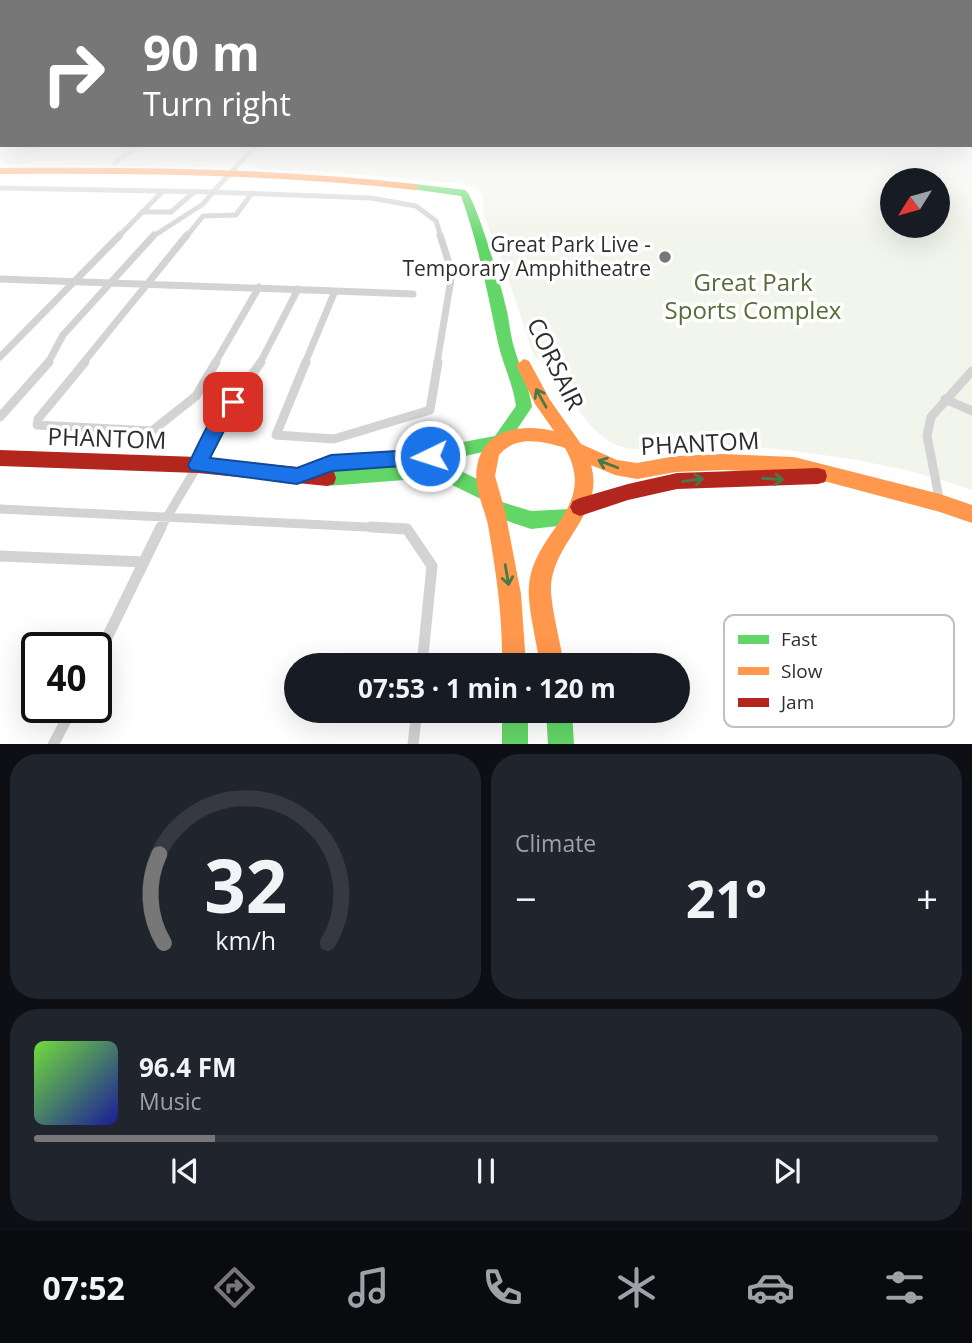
<!DOCTYPE html>
<html lang="en">
<head>
<meta charset="utf-8">
<style>
  body { margin:0; font-family:"Open Sans",sans-serif; background:#20242c; color:#f1f3f6; height:100vh; display:flex; flex-direction:column; font-size:26px; white-space:nowrap }
  * { box-sizing:border-box; margin:0 }
  p { font-size:23px; color:#9ea1a6 }
  .icon { flex:none; width:38px; height:38px; fill:none; stroke:currentColor; stroke-width:2; stroke-linecap:round; stroke-linejoin:round }
  .map { position:relative; height:744px; overflow:hidden }
  .drawer { display:flex; flex-direction:column; gap:10px; padding:10px; background:#0d0f14; flex:1 }
  .drawer>* { flex:none }
  .top-card { position:absolute; left:0px; top:0px; width:973px; height:147px; box-shadow:0 7px 28px #0002; background:#777; color:#fff; overflow:hidden }
  .needle { width:46px; rotate:233deg }
  .fabs { position:absolute; left:880px; top:168px; display:grid; gap:14px }
  .fabs a { display:grid; place-items:center; width:70px; height:70px; border-radius:50%; background:#171b24; box-shadow:0 7px 28px #0002; font-size:35px }
  .speed { position:absolute; left:21px; top:632px; display:flex; gap:14px; font-size:35px; font-weight:700; text-align:center }
  .speed>* { display:grid; place-content:center; width:91px; height:91px; border-radius:50%; background:#171b24; box-shadow:0 7px 28px #0002; line-height:1 }
  .speed .limit { border:4px solid #111; border-radius:10px; background:#fff; color:#111 }
  .pin { position:absolute; display:grid; place-items:center; width:60px; height:60px; color:#fff; margin:-30px; border-radius:14px; box-shadow:0 4px 10px #0006 }
  .me { position:absolute; width:77px; margin:-38px; rotate:266deg; stroke-linejoin:round; filter:drop-shadow(0 0 5px #0008) }
  .turn { display:flex; align-items:center; gap:24px; height:147px; padding:0 28px; font-size:32px }
  .turn .icon { width:91px; height:91px; stroke-width:2.5 }
  .turn b { display:block; font-size:49px; line-height:60px }
  .big { font-size:52px; font-weight:700; line-height:1.1 }
  .drawer .tile { flex:1; display:flex; flex-direction:column; justify-content:center; gap:10px; min-width:0; padding:0 24px; border-radius:28px; background:#20242c }
  .drawer .dial { align-items:center; gap:0 }
  .dial svg { height:182px; overflow:visible; fill:none; stroke:#363941; stroke-width:7; stroke-linecap:round; text-anchor:middle }
  .dial text { fill:#f1f3f6; stroke:none }
  .song { display:flex; align-items:center; gap:21px }
  .cover { width:84px; height:84px; border-radius:10px; background:linear-gradient(135deg,hsl(100 70% 55%),hsl(240 70% 35%)) }
  .played { height:7px; border-radius:4px; background:linear-gradient(90deg,#777 20%,#363941 20%) }
  .keys { display:flex; justify-content:space-around; direction:ltr }
  .heat { display:flex; justify-content:space-between; align-items:center; font-size:38px; direction:ltr }
  .drawer .tiles { flex:1; display:grid; gap:10px; grid-template-columns:1fr 1fr }
  .tile:last-child { grid-column:span 2 }
  .trip { position:absolute; left:284px; top:653px; width:406px; height:70px; border-radius:35px; background:#171b24; box-shadow:0 7px 28px #0002; font-weight:700; line-height:70px; text-align:center }
  .tab-bar { display:flex; height:112px; justify-content:space-around; align-items:center; background:#090b0e; color:#9ea1a6 }
  .tab-bar .icon { width:49px; height:49px }
  .tab-bar .current { color:#777 }
  .tab-bar b { font-size:32px; color:#f1f3f6 }
  .map>svg:first-child { display:block }
  .green { fill:#f2f5eb; fill-rule:evenodd }
  .lines { fill:none; stroke-linecap:round; stroke-linejoin:round }
  .lane-far3 { stroke:#d3d3d3; stroke-width:5 }
  .lane-far2 { stroke:#d3d3d3; stroke-width:7 }
  .lane-far1 { stroke:#d3d3d3; stroke-width:9 }
  .lane { stroke:#d3d3d3; stroke-width:11 }
  .fast { fill:#63d668; fill-rule:evenodd }
  .slow { fill:#ff974d; fill-rule:evenodd }
  .jam { fill:#b3261e; fill-rule:evenodd }
  .oneway { stroke:#467a48 }
  .route { fill:#1a73e8; stroke:#114b97; stroke-width:2 }
  .poi-dot { fill:#777; stroke:#fff; stroke-width:2.5 }
  .labels { text-anchor:middle; stroke-width:7; stroke-linejoin:round; paint-order:stroke }
  .far-poi-label { font-size:21px; fill:#2e2e2e; stroke:#fff; text-anchor:end }
  .park-label { font-size:24px; fill:#596b39; stroke:#fff }
  .street-label { font-size:24px; fill:#2e2e2e; stroke:#fff }
  .key { fill:#fff; stroke:#c0c0c0; stroke-width:2 }
  .key-label { font-size:19px; fill:#2e2e2e }
</style>
</head>
<body>
<div class="map">
<svg width="972" height="745" viewBox="0 0 972 745">
  <rect width="100%" height="100%" fill="#fff"/>
  <path class="green" d="M972 139V490C892 460 786 448 701 443 672 441 641 458 612 443 582 426 562 379 534 356L498 249 483 215V195L476 189 461 184 334 172 260 169 250 165 227 164 199 167 5 164 0 156V148L5 145H971ZM892 180H938V226H892Z"/>
  <g class="lines">
    <path class="lane-far3" d="M256 145 213 192 371 198 416 206 436 221 441 237
      M115 163 137 145
      M0 188 213 192
      M142 212H171L194 192
      M118 237 163 191
      M152 237 203 204 213 192
      M186 237 203 216 236 215 252 193"/>
    <path class="lane-far2" d="M0 279 335 291
      M0 357 120 235
      M48 363 63 335 154 235
      M83 363 187 235
      M215 363 259 287
      M260 363 298 289
      M305 363 335 291 413 294
      M437 363 452 273 440 235"/>
    <path class="lane-far1" d="M85 362 38 419 37 425 152 431 196 396 216 362
      M306 362 276 435 334 439 430 410 438 362
      M945 399 972 411
      M0 417 49 362
      M940 503 927 436 931 417 972 371
      M0 509 407 529
      M160 529 198 465 222 417 261 362"/>
    <path class="lane" d="M371 527 407 529 432 566 422 665
      M0 556 144 562
      M96 660 161 527
      M53 745 73 707
      M413 745 417 710"/>
    <path class="fast" d="M415 184 465 190C475 195 502 289 506 307 509 319 510 332 513 344 519 366 529 385 532 407L505 447 434 463 455 468 495 488 498 494 495 500 531 511 570 509 577 512 580 518 577 524 531 529 487 514 484 508 487 502 444 481 430 478 327 486 320 484 319 476 302 482 295 480 293 474 295 468 331 455 431 448 495 436 516 406C513 384 503 365 498 343 488 295 478 242 461 196L411 189 410 187Z
      M502 710H528V745H502Z
      M546 710H572L574 745H548Z"/>
    <path class="slow" d="M0 168C139 167 277 168 415 184L420 187 415 190C277 174 139 173 0 174Z
      M524 359 529 361 550 400 581 444 617 460 637 463 676 456 723 454 794 457 940 494 972 505V523L940 512 794 473 723 470 676 472 637 479 615 475 591 465C605 512 555 540 551 585 550 605 561 644 564 665H540C537 643 527 606 529 585 534 530 599 508 565 448 542 441 516 435 499 455L495 476 505 511 521 594 526 665H502C503 617 496 572 488 525 484 507 473 486 477 467 483 429 521 423 554 431L535 404 516 365Z"/>
    <path class="jam" d="M0 450 198 457 327 470 334 472 336 478 334 484 327 486 198 473 0 466Z
      M818 468 825 470 827 476 825 482 818 484 677 489 628 500 580 516 573 513 570 507 573 501 580 498 628 484 677 473Z"/>
  </g>
  <defs><path id="oneway-shaft" d="M-6 0H5M1.5-3L5.5 0L1.5 3" fill="none" stroke-width="1.6" stroke-linecap="round" stroke-linejoin="round" transform="scale(1.75)"/></defs>
  <g class="oneway">
    <use href="#oneway-shaft" transform="translate(541 398) rotate(-119)"/>
    <use href="#oneway-shaft" transform="translate(608 464) rotate(-159)"/>
    <use href="#oneway-shaft" transform="translate(773 479) rotate(4)"/>
    <use href="#oneway-shaft" transform="translate(693 480) rotate(-7)"/>
    <use href="#oneway-shaft" transform="translate(507 575) rotate(80)"/>
  </g>
  <linearGradient id="sky" x2="0" y2="1"><stop stop-color="#a1caec"/><stop offset="0.57" stop-color="#fff"/><stop offset="1" stop-color="#fff" stop-opacity="0"/></linearGradient>
  <rect width="972" height="243" fill="url(#sky)"/>
  <path class="route" d="M233 396 239 398 241 402 229 421 210 458 297 468 331 455 430 449 437 451 440 456 437 462 430 464 332 471 297 484 191 470 188 465C197 448 216 401 233 396Z"/>
  <circle class="poi-dot" cx="665" cy="257" r="7"/>
  <g class="labels">
    <g class="far-poi-label">
      <text x="651" y="252">Great Park Live -<tspan x="651" dy="24">Temporary Amphitheatre</tspan></text>
    </g>
    <g class="park-label">
      <text x="753" y="291">Great Park<tspan x="753" dy="28">Sports Complex</tspan></text>
    </g>
    <g class="street-label">
      <text transform="translate(555 364) rotate(64)" y="8">CORSAIR</text>
      <text transform="translate(107 439) rotate(2)" y="8">PHANTOM</text>
      <text transform="translate(700 444) rotate(-3)" y="8">PHANTOM</text>
    </g>
  </g>
  <rect x="724" y="615" width="230" height="112" rx="10" class="key"/>
  <rect x="738" y="635" width="31" height="9" fill="#63d668"/>
  <rect x="738" y="667" width="31" height="8" fill="#ff974d"/>
  <rect x="738" y="698" width="31" height="9" fill="#b3261e"/>
  <g class="key-label">
    <text x="781" y="646">Fast</text>
    <text x="781" y="678">Slow</text>
    <text x="781" y="709">Jam</text>
  </g>
</svg>
<div class="fabs">
<a><svg class="needle" viewBox="-14 -14 28 28"><path d="M0-13l5 13h-10z" fill="#e53935"/><path d="M0 13l5-13h-10z" fill="#9ea1a6"/></svg></a>
</div>
<div class="speed"><div class="limit">40</div></div>
<div class="pin" style="left:233px;top:402px;background:#d93025"><svg class="icon" aria-label="arrive" viewBox="0 0 24 24"><path d="M6 21V4h12l-3 4 3 4H6"/></svg></div>
<svg class="me" style="left:430px;top:456px" viewBox="-20 -20 40 40"><circle r="17" fill="#1a73e8" stroke="#fff" stroke-width="3"/><path d="M0-11L8 9 0 5-8 9z" fill="#fff"/></svg>
<div class="trip">07:53 · 1 min · 120 m</div>
<div class="top-card">
<div class="turn"><svg class="icon" aria-label="right" viewBox="0 0 24 24"><path d="M7 20v-9h11M14 6l5 5-5 5"/></svg><div><b>90 m</b>Turn right</div></div>
</div>
</div>
<section class="drawer">
<div class="tiles">
<div class="tile dial"><svg viewBox="0 0 100 80">
<path d="M14 69A42 42 0 1 1 86 69"/>
<path d="M14 69A42 42 0 0 1 12 30" stroke="#777"/>
<text x="50" y="56" font-size="32" font-weight="700">32</text>
<text x="50" y="72" font-size="11">km/h</text>
</svg></div>
<div class="tile"><p>Climate</p>
<div class="heat"><a>−</a><b class="big">21°</b><a>+</a></div>
</div>
<div class="tile">
<div class="song"><i class="cover"></i><div><b>96.4 FM</b><p>Music</p></div></div>
<div class="played"></div>
<div class="keys"><svg class="icon" aria-label="previous" viewBox="0 0 24 24"><path d="M18 5L8 12l10 7zM5 5v14"/></svg><svg class="icon" aria-label="pause" viewBox="0 0 24 24"><path d="M8 5v14M16 5v14"/></svg><svg class="icon" aria-label="next" viewBox="0 0 24 24"><path d="M6 5l10 7-10 7zM19 5v14"/></svg></div>
</div>
</div>
</section>
<nav class="tab-bar">
<b>07:52</b>
<svg class="icon current" aria-label="directions" viewBox="0 0 24 24"><path d="M12 3l9 9-9 9-9-9zM9 14v-3h6M13 9l2 2-2 2"/></svg>
<svg class="icon" aria-label="music" viewBox="0 0 24 24"><path d="M9 18V5l10-2v13"/><circle cx="6" cy="18" r="3"/><circle cx="16" cy="16" r="3"/></svg>
<svg class="icon" aria-label="phone" viewBox="0 0 24 24"><path d="M5 4h4l2 5-3 2q2 4 5 5l2-3 5 2v4C11 20 4 13 5 4z"/></svg>
<svg class="icon" aria-label="climate" viewBox="0 0 24 24"><path d="M12 3v18M4 7l16 10M4 17L20 7"/></svg>
<svg class="icon" aria-label="car" viewBox="0 0 24 24"><path d="M5 17H2v-5l4-1 3-4h7l3 4 3 1v5h-3M9 17h6M6 11h13"/><circle cx="7" cy="17" r="2"/><circle cx="17" cy="17" r="2"/></svg>
<svg class="icon" aria-label="filters" viewBox="0 0 24 24"><path d="M4 7h16M4 17h16"/><circle cx="9" cy="7" r="2"/><circle cx="15" cy="17" r="2"/></svg>
</nav>
</body>
</html>
